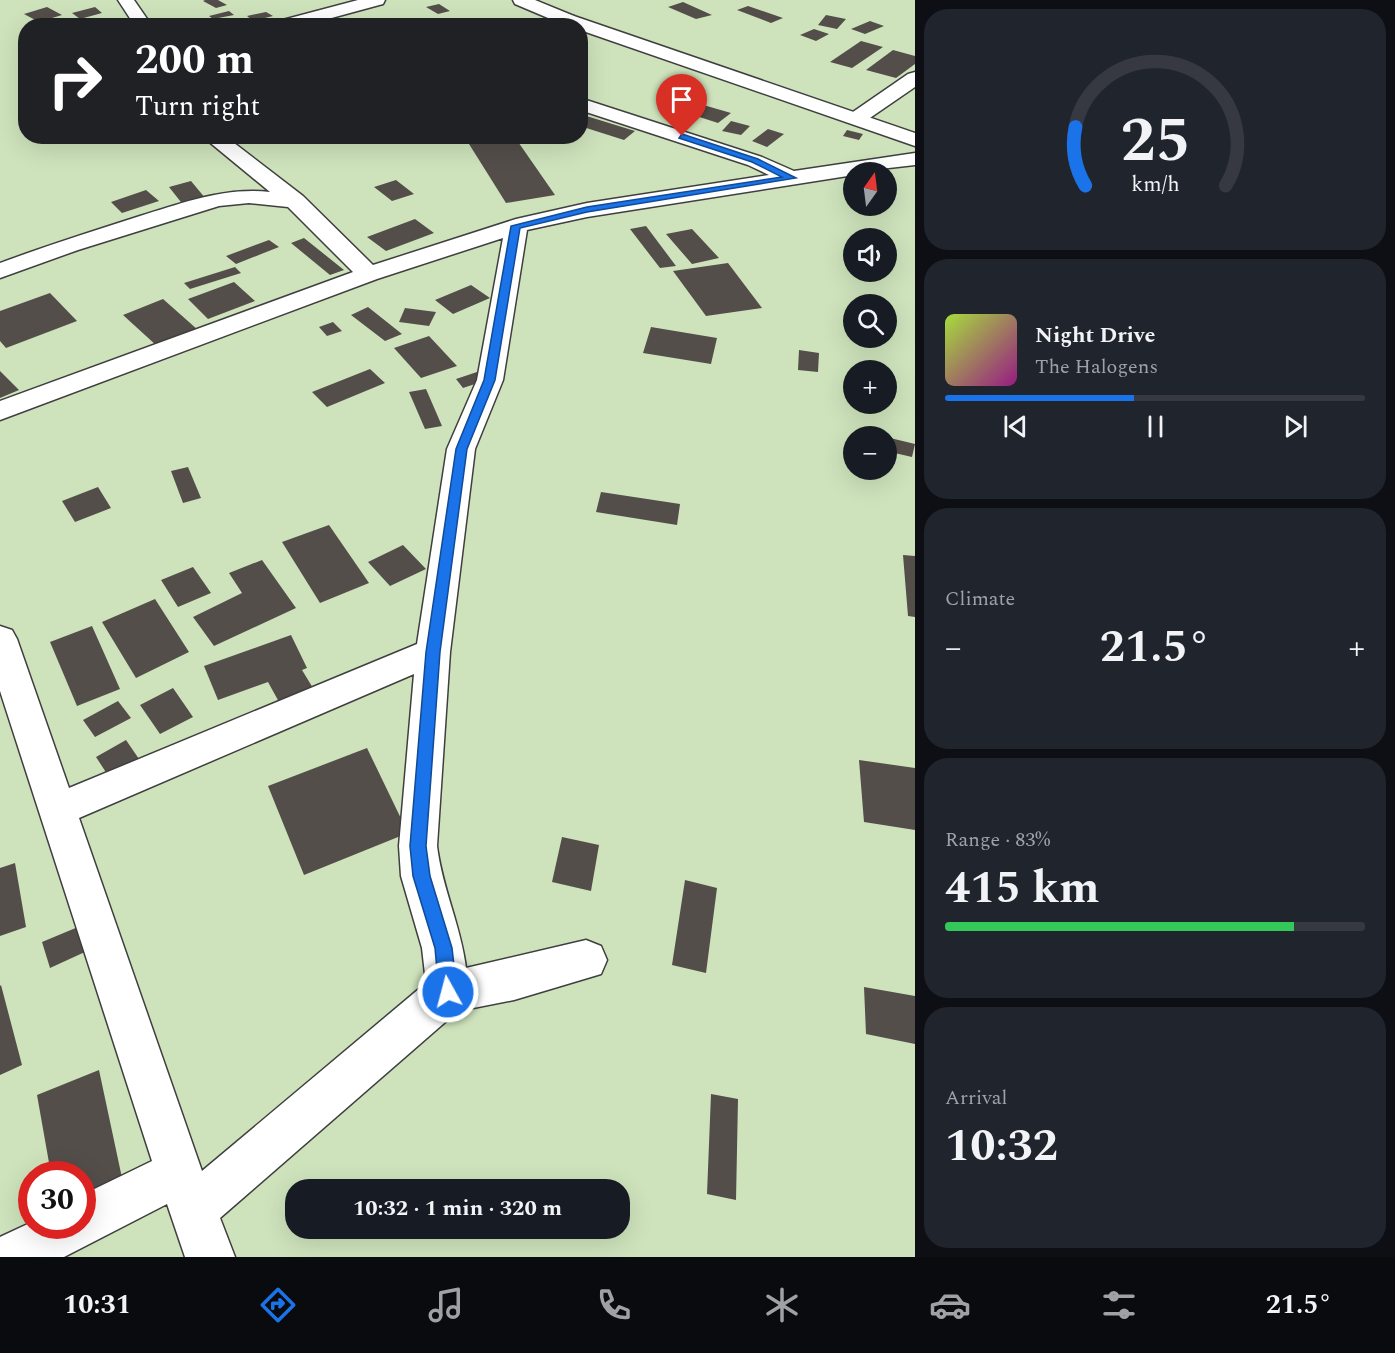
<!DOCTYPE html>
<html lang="en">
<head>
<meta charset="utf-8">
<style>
  body { margin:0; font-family:Spectral,serif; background:#20242c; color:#f1f3f6; height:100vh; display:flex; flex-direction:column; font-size:22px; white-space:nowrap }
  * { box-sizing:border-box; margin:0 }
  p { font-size:20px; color:#9ea1a6 }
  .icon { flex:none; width:33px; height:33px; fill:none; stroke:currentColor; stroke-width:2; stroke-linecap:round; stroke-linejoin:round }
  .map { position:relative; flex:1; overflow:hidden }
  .details { display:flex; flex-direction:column; gap:9px; padding:9px; background:#0d0f14; width:480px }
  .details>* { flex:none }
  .banner { position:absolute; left:18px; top:18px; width:570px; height:126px; border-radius:24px; box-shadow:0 6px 24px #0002; background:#202124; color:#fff; overflow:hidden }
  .needle { width:39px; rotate:14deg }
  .controls { position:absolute; left:843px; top:162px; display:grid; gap:12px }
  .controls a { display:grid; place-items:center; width:54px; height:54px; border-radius:50%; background:#171b24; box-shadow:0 6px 24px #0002; font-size:30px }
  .speed { position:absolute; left:18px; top:1161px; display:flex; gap:12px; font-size:30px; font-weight:700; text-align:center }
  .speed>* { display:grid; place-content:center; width:78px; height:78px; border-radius:50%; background:#171b24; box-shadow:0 6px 24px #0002; line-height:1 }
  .speed .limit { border:9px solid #d22; background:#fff; color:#111 }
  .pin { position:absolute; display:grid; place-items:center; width:51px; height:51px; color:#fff; margin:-62px -26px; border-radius:50% 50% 50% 0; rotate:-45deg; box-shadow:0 0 6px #0007 }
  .pin .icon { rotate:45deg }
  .me { position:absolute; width:66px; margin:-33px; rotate:353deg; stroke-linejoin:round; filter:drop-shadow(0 0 4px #0008) }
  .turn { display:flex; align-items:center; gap:21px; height:126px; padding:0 18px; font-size:27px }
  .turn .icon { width:78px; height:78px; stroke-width:2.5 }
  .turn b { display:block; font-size:42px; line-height:51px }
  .big { font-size:45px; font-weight:700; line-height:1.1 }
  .details .tile { flex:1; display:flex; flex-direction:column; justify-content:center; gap:9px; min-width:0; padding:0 21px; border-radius:24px; background:#20242c }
  .details .dial { align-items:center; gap:0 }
  .dial svg { height:156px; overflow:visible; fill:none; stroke:#363941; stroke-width:7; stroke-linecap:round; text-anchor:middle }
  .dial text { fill:#f1f3f6; stroke:none }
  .song { display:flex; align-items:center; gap:18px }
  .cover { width:72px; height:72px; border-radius:9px; background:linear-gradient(135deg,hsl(80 70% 55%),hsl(310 70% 35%)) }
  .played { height:6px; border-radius:3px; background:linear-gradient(90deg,#1a73e8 45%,#363941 45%) }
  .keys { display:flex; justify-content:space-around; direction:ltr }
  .heat { display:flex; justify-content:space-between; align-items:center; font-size:33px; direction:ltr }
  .charge { height:9px; border-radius:4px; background:linear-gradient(90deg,#34c759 83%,#363941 0) }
  .trip { position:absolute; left:285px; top:1179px; width:345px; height:60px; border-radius:24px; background:#171b24; box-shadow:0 6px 24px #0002; font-weight:700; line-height:60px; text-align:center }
  .tabs { display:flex; height:96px; justify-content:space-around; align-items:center; background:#090b0e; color:#9ea1a6 }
  .tabs .icon { width:42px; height:42px }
  .tabs .selected { color:#1a73e8 }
  .tabs b { font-size:27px; color:#f1f3f6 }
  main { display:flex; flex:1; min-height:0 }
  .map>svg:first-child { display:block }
  .green { fill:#cee3bc; fill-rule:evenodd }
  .building { fill:#534e4a }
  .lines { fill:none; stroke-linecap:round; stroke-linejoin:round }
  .minor-casing { stroke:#3f3f3f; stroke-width:3 }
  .tertiary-casing { stroke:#3f3f3f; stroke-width:3 }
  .minor { fill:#fff; fill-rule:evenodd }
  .tertiary { fill:#fff; fill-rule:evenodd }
  .route { fill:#1a73e8; stroke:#114b97; stroke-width:1.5 }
</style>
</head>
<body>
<main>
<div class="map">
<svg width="915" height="1257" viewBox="0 0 915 1257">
  <rect width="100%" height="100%" fill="#fdfaee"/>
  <path class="green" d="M0 0H915V1257H0ZM26 26H580V136H26ZM854 172H886V206H854ZM854 238H886V272H854ZM854 304H886V338H854ZM854 370H886V404H854ZM854 436H886V470H854ZM32 1174H82V1226H32ZM296 1190H620V1228H296Z"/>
  <path class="building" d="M205 0H218L227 5 216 8 203 1Z
    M683 2 712 15 696 19 668 7Z
    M439 4 450 11 438 14 426 7Z
    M748 6 783 18 771 23 737 10Z
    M47 7 62 15 39 22 24 14Z
    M95 7 102 13 80 19 72 13Z
    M229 11 234 15 213 19 209 16Z
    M266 12 273 16 253 21 247 16Z
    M826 15 846 19 837 29 818 25Z
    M69 18 74 22 59 26 51 23Z
    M528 20 541 26H513V25Z
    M870 21 884 26 865 34 851 29Z
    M814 29 829 34 816 41 800 35Z
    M861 41 883 47 852 68 830 62Z
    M893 50 915 56V64L896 78 866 70Z
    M700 104 731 113 718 123 687 113Z
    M580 114 635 131 624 140 580 126Z
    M731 121 750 126 741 135 722 131Z
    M768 129 784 134 767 147 752 141Z
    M847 130 863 134 859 140 843 136Z
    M286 136H309L313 139 298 144Z
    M464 136H514L555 195 506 203Z
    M396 180 414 194 392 201 374 187Z
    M191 181 211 205 188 211 169 187Z
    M146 190 159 201 122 213 111 202Z
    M415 219 434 233 386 251 367 237Z
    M646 226 676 266 660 268 630 229Z
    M692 229 719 258 692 264 666 234Z
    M304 238 344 270 330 275 291 243Z
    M269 240 279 247 236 264 226 256Z
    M728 263 762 308 706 316 673 271Z
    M235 267 241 273 190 289 184 283Z
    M234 282 255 301 208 319 188 299Z
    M471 285 490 298 453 314 435 300Z
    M50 293 77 321 6 348 0 341V311Z
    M163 299 198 330 157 346 123 315Z
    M368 307 402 334 385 341 351 315Z
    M405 308 436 312 429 326 399 322Z
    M333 322 342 331 327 336 319 327Z
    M651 327 717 338 711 364 643 353Z
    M429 336 457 366 421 378 394 348Z
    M799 350 819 353 818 372 798 370Z
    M370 369 385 383 327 407 312 392Z
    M0 371 19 390 0 398Z
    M480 371 487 380 463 388 456 379Z
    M426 389 442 426 425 429 409 392Z
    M886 437 915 444 912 457 886 451Z
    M188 467 201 498 183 503 171 471Z
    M98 487 111 508 75 522 62 501Z
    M601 492 680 504 677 525 596 512Z
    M329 525 369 583 320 603 282 542Z
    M403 545 426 569 390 586 368 562Z
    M903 555 915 556V617L908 616Z
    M262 560 296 608 214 646 193 617 242 593 229 573Z
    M193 567 211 593 178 607 161 580Z
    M155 599 189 652 136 678 102 622Z
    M92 626 120 689 77 706 50 642Z
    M291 635 307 668 302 670 313 688 279 702 268 682 218 700 204 666Z
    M173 688 193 717 160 734 140 705Z
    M118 701 131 718 95 737 83 720Z
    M126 740 139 759 109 777 96 757Z
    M367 748 408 833 304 875 268 786Z
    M859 760 915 768V830L864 822Z
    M562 837 599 845 591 891 552 882Z
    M15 863 26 927 0 936V868Z
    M685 880 717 888 706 973 672 965Z
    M90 922 98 946 50 968 42 942Z
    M1 985 22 1065 0 1075V986Z
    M864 987 915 996V1044L866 1034Z
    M99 1070 125 1192 82 1210V1174H51L37 1095Z
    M711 1094 738 1099 736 1200 707 1194Z"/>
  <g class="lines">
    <g class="minor-casing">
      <path id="minor" d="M118 0H134L152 26H135Z
        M358 0H385L383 4 302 26H273L275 22Z
        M568 15 574 16 577 20 574 24 547 26Z
        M915 72V87L864 122H850L847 118 850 114 908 74Z
        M580 98 762 157 794 171 915 153V165L854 172V175L587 217 527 230 503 380 475 449 450 652 437 846C442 888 461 926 466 968L586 940 601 946 607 960 601 974 514 1000 458 1011 220 1218 235 1257H185L167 1204 64 1257H0V1237L32 1222V1226H82V1195L152 1161 0 691V626L12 630 17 639 69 788 417 644 447 449 477 380 503 238 377 279 0 420V401L353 272 288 207 249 203 219 206 78 250 0 278V263C46 246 93 231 140 216 183 203 224 187 270 192L202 136H225L303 196 373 265 516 219 587 203 769 175 748 165 580 110ZM414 674 399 846 401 876 422 948 426 983 202 1171 79 818Z"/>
    </g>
    <g class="tertiary-casing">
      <path id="tertiary" d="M513 0H535L574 16 915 133V146L580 30V26H567L515 4Z"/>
    </g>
    <use href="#minor" class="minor"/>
    <use href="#tertiary" class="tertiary"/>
  </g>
  <path class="route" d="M682 134 758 159 796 178 587 212 520 228 495 380 467 449 440 652 426 846 430 876 452 948 457 992 454 998 448 1001 442 998 439 992 435 948 413 876 410 846 426 652 456 449 484 380 511 226 587 207 782 177 752 162 679 138Z"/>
</svg>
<div class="controls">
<a><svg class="needle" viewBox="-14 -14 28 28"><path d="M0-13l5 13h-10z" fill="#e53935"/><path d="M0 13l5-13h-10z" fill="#9ea1a6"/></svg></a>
<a><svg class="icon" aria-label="sound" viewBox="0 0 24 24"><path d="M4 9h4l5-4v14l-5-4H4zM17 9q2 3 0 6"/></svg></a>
<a><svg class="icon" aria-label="search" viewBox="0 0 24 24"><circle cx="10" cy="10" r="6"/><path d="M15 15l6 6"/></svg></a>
<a>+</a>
<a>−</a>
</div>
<div class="speed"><div class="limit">30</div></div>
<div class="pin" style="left:682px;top:136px;background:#d93025"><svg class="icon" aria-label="arrive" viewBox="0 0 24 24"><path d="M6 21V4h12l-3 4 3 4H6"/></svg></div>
<svg class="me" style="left:448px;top:992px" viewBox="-20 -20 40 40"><circle r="17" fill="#1a73e8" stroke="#fff" stroke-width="3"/><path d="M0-11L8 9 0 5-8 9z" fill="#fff"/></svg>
<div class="trip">10:32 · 1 min · 320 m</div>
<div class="banner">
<div class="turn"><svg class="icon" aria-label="right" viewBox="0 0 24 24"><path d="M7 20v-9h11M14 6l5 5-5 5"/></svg><div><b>200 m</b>Turn right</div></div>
</div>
</div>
<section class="details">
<div class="tile dial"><svg viewBox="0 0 100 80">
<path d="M14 69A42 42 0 1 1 86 69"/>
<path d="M14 69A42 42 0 0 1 9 39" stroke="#1a73e8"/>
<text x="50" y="56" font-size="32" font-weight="700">25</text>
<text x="50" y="72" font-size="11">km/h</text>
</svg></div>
<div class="tile">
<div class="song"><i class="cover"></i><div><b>Night Drive</b><p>The Halogens</p></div></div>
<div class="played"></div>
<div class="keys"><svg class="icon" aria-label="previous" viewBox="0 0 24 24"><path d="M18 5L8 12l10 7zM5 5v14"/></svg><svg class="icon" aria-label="pause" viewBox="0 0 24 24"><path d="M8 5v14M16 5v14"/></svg><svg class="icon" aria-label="next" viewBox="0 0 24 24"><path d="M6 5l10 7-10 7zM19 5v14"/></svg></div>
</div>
<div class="tile"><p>Climate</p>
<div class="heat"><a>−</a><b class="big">21.5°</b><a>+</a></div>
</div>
<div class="tile"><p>Range · 83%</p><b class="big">415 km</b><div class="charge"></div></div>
<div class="tile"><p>Arrival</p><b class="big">10:32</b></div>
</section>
</main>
<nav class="tabs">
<b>10:31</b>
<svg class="icon selected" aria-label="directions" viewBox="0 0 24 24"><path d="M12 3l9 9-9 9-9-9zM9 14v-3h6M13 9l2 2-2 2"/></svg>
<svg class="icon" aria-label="music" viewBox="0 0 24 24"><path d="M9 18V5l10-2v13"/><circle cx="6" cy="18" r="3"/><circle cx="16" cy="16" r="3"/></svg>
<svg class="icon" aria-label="phone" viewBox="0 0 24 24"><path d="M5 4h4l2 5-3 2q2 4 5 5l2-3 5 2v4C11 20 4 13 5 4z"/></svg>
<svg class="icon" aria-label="climate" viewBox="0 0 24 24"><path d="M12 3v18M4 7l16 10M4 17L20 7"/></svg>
<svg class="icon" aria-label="car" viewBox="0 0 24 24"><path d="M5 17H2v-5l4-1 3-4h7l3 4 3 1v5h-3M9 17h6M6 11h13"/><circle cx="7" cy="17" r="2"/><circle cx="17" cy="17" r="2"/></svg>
<svg class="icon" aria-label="filters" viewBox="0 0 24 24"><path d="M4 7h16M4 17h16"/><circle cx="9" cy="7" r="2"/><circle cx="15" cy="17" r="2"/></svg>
<b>21.5°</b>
</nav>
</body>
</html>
